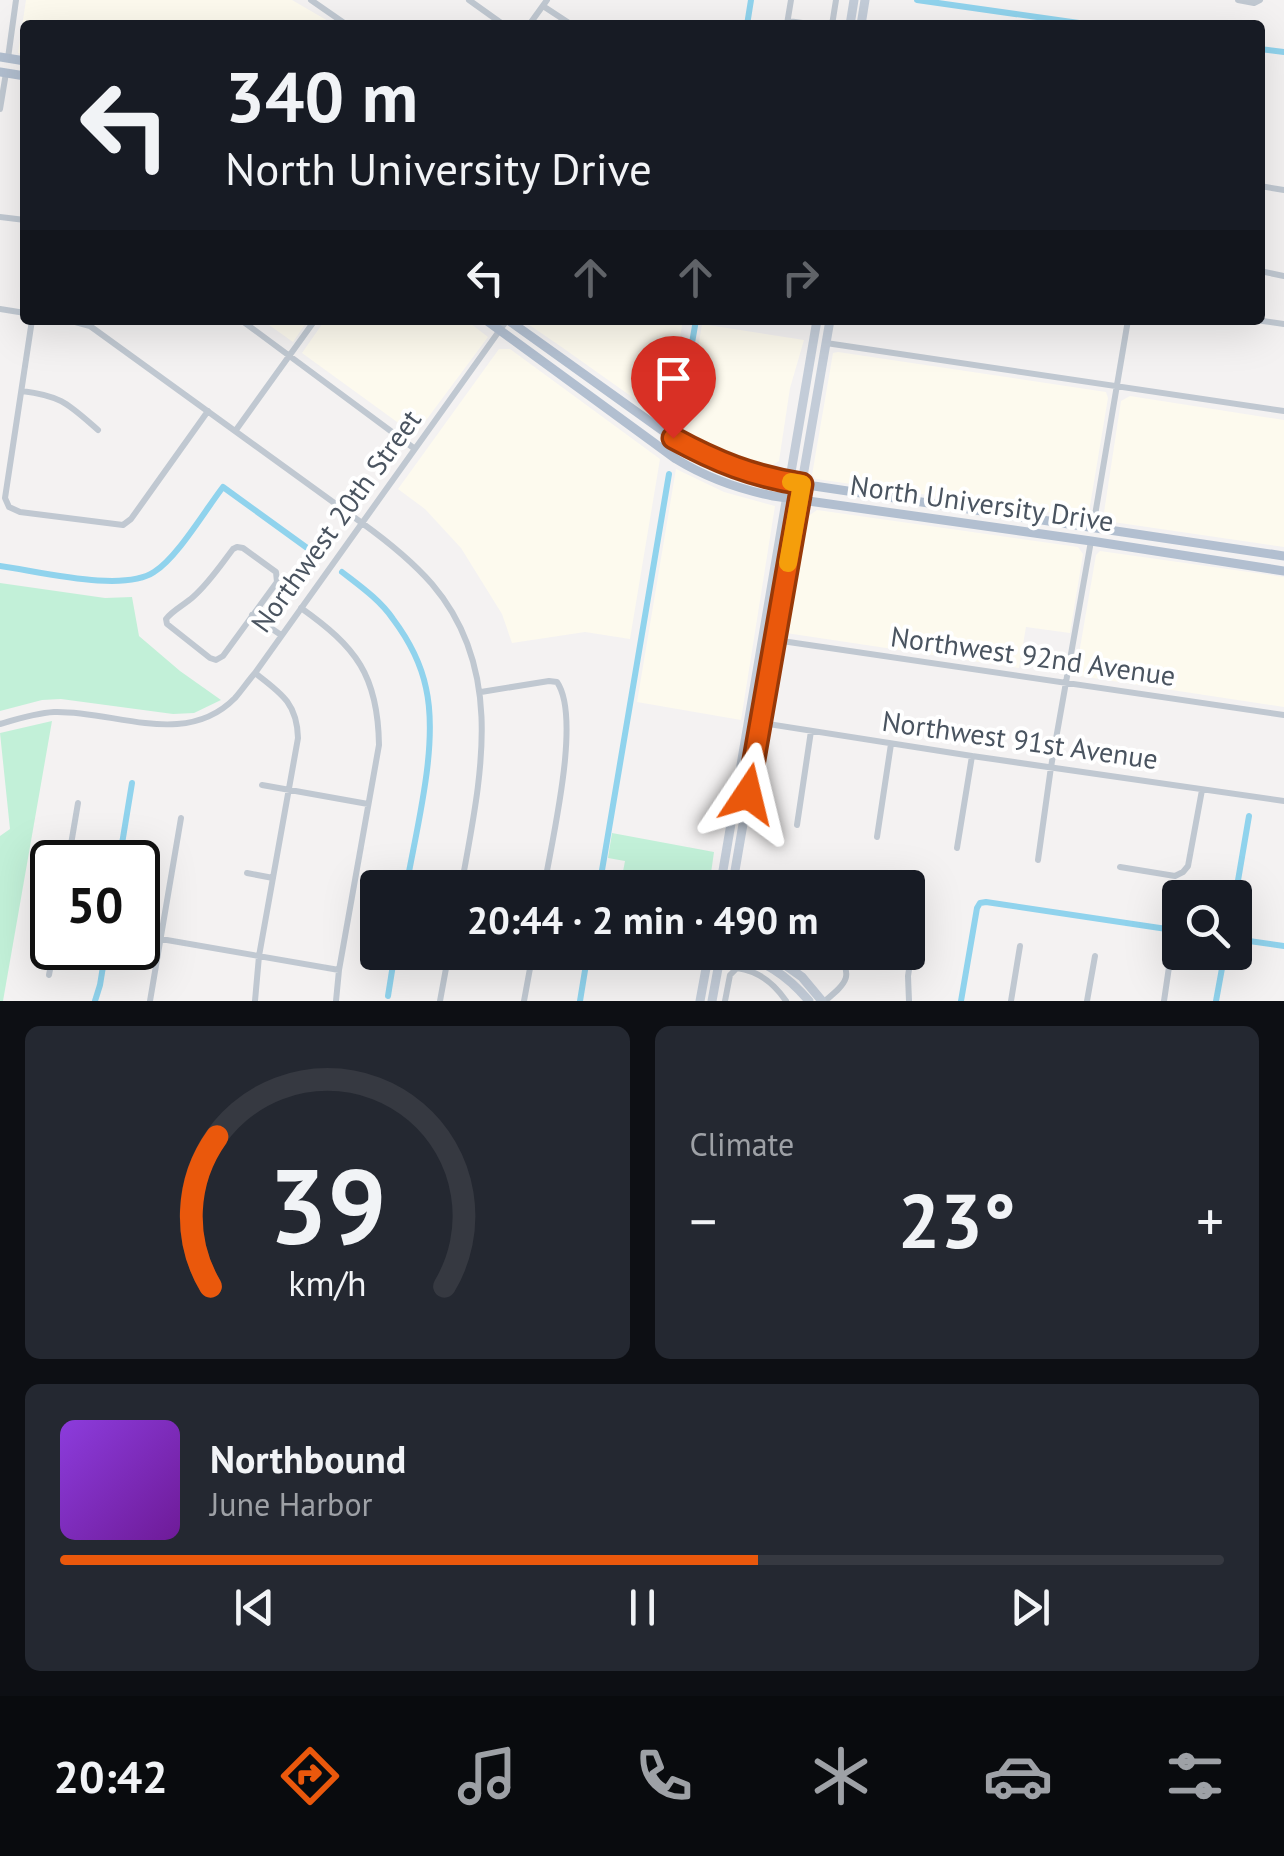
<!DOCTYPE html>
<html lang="en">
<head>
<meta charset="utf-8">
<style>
  body { margin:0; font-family:"PT Sans",sans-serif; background:#242831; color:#f1f3f6; height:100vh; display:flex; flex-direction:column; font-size:38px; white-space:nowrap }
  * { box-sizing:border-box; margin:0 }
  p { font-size:32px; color:#9ea1a6 }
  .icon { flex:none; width:55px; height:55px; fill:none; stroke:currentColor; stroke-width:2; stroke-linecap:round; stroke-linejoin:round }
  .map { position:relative; height:1001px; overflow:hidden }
  .sheet { display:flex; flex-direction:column; gap:25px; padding:25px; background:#0d0f14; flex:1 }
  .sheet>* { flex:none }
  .guide { position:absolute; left:20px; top:20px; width:1245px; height:305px; border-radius:10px; box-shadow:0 10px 40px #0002; background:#171b24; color:#f1f3f6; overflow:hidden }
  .fabs { position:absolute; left:1162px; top:880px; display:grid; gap:20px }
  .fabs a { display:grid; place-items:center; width:90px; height:90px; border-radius:10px; background:#171b24; box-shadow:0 10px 40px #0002; font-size:50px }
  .speed { position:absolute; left:30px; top:840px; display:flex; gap:20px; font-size:50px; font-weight:700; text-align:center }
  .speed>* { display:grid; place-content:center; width:130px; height:130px; border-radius:50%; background:#171b24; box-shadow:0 10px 40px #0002; line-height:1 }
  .speed .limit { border:5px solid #111; border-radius:15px; background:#fff; color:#111 }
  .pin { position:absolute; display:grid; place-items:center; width:85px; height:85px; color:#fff; margin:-102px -42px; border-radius:50% 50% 50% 0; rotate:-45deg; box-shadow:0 0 10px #0007 }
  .pin .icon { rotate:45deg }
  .me { position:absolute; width:110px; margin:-55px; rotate:10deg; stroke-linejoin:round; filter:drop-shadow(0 0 8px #0008) }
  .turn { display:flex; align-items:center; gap:35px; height:210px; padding:0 40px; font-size:45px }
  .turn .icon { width:130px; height:130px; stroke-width:2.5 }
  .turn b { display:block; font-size:70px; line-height:85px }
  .lanes { display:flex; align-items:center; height:95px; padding:0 40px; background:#0003; justify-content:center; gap:50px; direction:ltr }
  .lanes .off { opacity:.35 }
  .big { font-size:75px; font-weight:700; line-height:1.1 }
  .sheet .tile { flex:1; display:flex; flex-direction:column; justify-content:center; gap:15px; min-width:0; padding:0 35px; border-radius:15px; background:#242831 }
  .sheet .dial { align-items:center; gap:0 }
  .dial svg { height:260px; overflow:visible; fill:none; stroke:#363941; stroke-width:7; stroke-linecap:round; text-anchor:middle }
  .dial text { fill:#f1f3f6; stroke:none }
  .song { display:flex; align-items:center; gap:30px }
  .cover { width:120px; height:120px; border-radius:15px; background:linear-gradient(135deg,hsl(270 70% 55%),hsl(280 70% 35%)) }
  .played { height:10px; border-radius:5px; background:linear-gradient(90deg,#ea580c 60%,#363941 60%) }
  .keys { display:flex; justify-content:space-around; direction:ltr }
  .heat { display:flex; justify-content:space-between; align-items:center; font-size:55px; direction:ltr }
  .sheet .tiles { flex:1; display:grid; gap:25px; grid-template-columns:1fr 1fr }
  .tile:last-child { grid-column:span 2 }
  .trip { position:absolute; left:360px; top:870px; width:565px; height:100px; border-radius:10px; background:#171b24; box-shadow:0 10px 40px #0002; font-weight:700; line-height:100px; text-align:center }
  .tab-bar { display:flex; height:160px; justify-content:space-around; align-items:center; background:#090b0e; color:#9ea1a6 }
  .tab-bar .icon { width:70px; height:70px }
  .tab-bar .current { color:#ea580c }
  .tab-bar b { font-size:45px; color:#f1f3f6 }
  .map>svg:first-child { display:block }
  .commercial { fill:#fdfaee }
  .green { fill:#c2f0d8 }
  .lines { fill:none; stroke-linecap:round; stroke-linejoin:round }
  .canal { stroke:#90d3ed; stroke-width:6 }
  .street { stroke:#c0c8d1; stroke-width:6 }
  .secondary { stroke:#c3ccd8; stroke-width:9 }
  .primary { stroke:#b2bfd0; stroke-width:9 }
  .route-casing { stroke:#983908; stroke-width:25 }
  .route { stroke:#ea580c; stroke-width:18 }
  .slow { stroke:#f59e0b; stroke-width:18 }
  .labels { text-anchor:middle; stroke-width:8; stroke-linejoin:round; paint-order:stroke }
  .street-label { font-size:28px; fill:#4a5460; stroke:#fff }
</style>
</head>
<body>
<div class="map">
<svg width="1284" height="1001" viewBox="0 0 1284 1001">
  <rect width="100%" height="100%" fill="#f4f2f2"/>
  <path class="commercial" d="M26 0H292L335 25H25V54L18 53Z
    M262 320H308L293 342Z
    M325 320H466L488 337 415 435 302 353Z
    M522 320H683L666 421 563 348Z
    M702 324 804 340 790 388 779 461 768 468 732 457 684 433Z
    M499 349H510L660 459 630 639 585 632 512 643 502 614 461 548 425 509 398 489Z
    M838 352 1106 392 1108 398 1089 512 1084 517 816 479 812 475 833 353Z
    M1130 396 1284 420V547L1106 521 1103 519 1121 401Z
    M676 469 724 492 775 506 741 720 637 702Z
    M817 510 1078 547 1083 554 1070 633 1026 627 1019 668 786 633 804 519Z
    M1100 551 1284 577V707L1080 676 1076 671 1096 555Z"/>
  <path class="green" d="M0 583 105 598 132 597 139 636 180 671 221 700 194 713 173 714 61 699 42 700 0 711Z
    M52 721 3 1001H0V836L10 829 0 733Z
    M612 833 714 852 709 887H620L625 861 608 858Z"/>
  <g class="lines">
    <path class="canal" d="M917 0 1093 25
      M747 25 751 0
      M1260 49 1284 52
      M678 423 696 320
      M0 566C38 571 123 593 154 572 177 558 206 509 223 487L321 558
      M342 572C360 586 380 600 393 619 408 639 421 664 426 688 439 745 416 830 406 888
      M119 862 132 783
      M599 888 669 474
      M1235 898 1249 816
      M1235 939 1284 946
      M388 996 395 952
      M95 1001 100 985 106 948
      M580 1001 588 952
      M961 1001 977 908 980 903 986 902 1180 931
      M1216 1001 1225 952"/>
    <path class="street" d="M311 0 347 25
      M469 0 504 25
      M1238 0 1254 3 1260 0
      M543 6 572 25
      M788 21 817 25
      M787 24 791 0
      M529 25 547 0
      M832 25 836 0
      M8 58 16 0
      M0 109 6 73
      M1260 186 1284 190
      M0 217 25 220
      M1260 271 1284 276
      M0 309 25 313
      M32 320 5 498 9 507 20 512 123 525 131 519 208 411
      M68 320 90 326 362 523C387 541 411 560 432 584 508 673 479 784 461 888
      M241 320 415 449
      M1255 320 1284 324
      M826 343 1284 411
      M22 391C62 396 68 404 98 430
      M236 430 315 320
      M1093 527 1128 320
      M237 547 243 548 276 572 277 582 223 656 216 660 210 658 167 624 166 619C173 610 184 605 193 597 209 583 220 566 233 549Z
      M301 608C356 647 378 675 379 745L339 970 336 1001
      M252 615 281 635
      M775 640 1284 715
      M255 673C281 693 297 703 298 738L259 956 255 1001
      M481 692 549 681 557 682C582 718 551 843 544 888
      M749 721 972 756 1284 801
      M0 724C17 719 36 713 54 712 114 710 185 749 235 698 242 690 248 681 255 673L507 320
      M262 785 368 804
      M797 825 811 731
      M877 837 891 744
      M957 848 972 756
      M1038 860 1051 767 1091 541
      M68 862 78 803
      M1120 867 1175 876 1183 872 1188 866 1202 790
      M247 873 273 878
      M756 884 772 888
      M908 911 918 912 908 976 909 1001
      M138 935 339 970
      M49 975 54 948
      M150 1001 181 818
      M440 1001 449 952
      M524 1001 533 952
      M725 1001 730 975 737 968C759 971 774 983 786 1001
      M825 1001C846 983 855 976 836 952
      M1011 1001 1020 946
      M1087 1001 1095 956
      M1164 1001 1169 967"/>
    <path class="secondary" d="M850 25 854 0
      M861 25 865 0
      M720 888 817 320
      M732 888 830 320
      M731 952C764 960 787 975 809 1001
      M767 952 802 977 822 1001
      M700 1001 709 952
      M712 1001 721 952"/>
    <path class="primary" d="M0 57 25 61
      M0 72 25 76
      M486 320 676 459C707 478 738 489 773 496L1091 541 1284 571
      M508 320 673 438 709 457 756 475 814 486 1284 556"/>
  </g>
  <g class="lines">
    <g class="route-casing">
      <path id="route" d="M673 438C717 462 752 476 802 484L748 794"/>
    </g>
    <use href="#route" class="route"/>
    <path class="slow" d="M788 563 802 484 791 482"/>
  </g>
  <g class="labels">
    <g class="street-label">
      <text transform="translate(982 503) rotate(8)" y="10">North University Drive</text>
      <text transform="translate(336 521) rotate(-54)" y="10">Northwest 20th Street</text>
      <text transform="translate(1033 656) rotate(8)" y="10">Northwest 92nd Avenue</text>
      <text transform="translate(1020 740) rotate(8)" y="10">Northwest 91st Avenue</text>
    </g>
  </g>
</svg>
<div class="fabs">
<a><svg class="icon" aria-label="search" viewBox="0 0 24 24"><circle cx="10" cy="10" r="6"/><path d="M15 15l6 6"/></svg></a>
</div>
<div class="speed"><div class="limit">50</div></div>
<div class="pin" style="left:673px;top:438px;background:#d93025"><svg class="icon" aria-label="arrive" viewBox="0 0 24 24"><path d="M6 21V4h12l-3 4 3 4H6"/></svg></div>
<svg class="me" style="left:748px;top:794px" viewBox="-20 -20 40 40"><path d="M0-17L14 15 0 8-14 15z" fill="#ea580c" stroke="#fff" stroke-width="4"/></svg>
<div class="trip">20:44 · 2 min · 490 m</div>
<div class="guide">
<div class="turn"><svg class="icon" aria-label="left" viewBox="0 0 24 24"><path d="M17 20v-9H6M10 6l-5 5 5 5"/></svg><div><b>340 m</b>North University Drive</div></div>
<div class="lanes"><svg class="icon" aria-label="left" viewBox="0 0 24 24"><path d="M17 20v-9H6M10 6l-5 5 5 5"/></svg><svg class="icon off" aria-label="ahead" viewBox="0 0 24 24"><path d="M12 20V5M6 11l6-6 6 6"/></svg><svg class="icon off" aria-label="ahead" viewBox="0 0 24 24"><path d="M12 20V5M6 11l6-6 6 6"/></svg><svg class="icon off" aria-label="right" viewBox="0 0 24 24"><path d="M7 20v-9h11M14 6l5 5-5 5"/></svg></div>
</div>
</div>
<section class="sheet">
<div class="tiles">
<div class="tile dial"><svg viewBox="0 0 100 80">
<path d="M14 69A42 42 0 1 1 86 69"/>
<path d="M14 69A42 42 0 0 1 16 23" stroke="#ea580c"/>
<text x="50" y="56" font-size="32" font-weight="700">39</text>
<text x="50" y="72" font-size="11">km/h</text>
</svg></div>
<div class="tile"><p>Climate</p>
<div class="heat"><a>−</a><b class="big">23°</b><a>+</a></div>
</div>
<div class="tile">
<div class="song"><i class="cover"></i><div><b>Northbound</b><p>June Harbor</p></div></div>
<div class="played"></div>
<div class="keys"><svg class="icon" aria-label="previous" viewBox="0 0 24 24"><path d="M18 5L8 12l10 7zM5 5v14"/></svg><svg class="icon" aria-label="pause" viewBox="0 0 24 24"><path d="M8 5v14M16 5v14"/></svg><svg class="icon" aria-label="next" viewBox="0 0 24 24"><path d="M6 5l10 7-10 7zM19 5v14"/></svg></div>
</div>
</div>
</section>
<nav class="tab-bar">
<b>20:42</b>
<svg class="icon current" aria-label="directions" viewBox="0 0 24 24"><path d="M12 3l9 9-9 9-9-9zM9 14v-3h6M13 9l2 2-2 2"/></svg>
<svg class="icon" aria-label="music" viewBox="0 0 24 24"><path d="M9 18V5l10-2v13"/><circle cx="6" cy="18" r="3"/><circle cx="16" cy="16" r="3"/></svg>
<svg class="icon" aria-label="phone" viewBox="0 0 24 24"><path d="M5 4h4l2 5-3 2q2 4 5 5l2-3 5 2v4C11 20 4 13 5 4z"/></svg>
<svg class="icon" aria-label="climate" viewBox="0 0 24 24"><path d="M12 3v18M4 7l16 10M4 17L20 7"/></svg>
<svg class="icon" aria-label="car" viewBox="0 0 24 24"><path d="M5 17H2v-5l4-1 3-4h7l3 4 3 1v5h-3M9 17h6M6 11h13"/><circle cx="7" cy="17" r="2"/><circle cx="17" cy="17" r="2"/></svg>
<svg class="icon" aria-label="filters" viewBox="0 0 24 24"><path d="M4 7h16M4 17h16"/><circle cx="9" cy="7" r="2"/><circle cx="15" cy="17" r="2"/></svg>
</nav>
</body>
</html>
